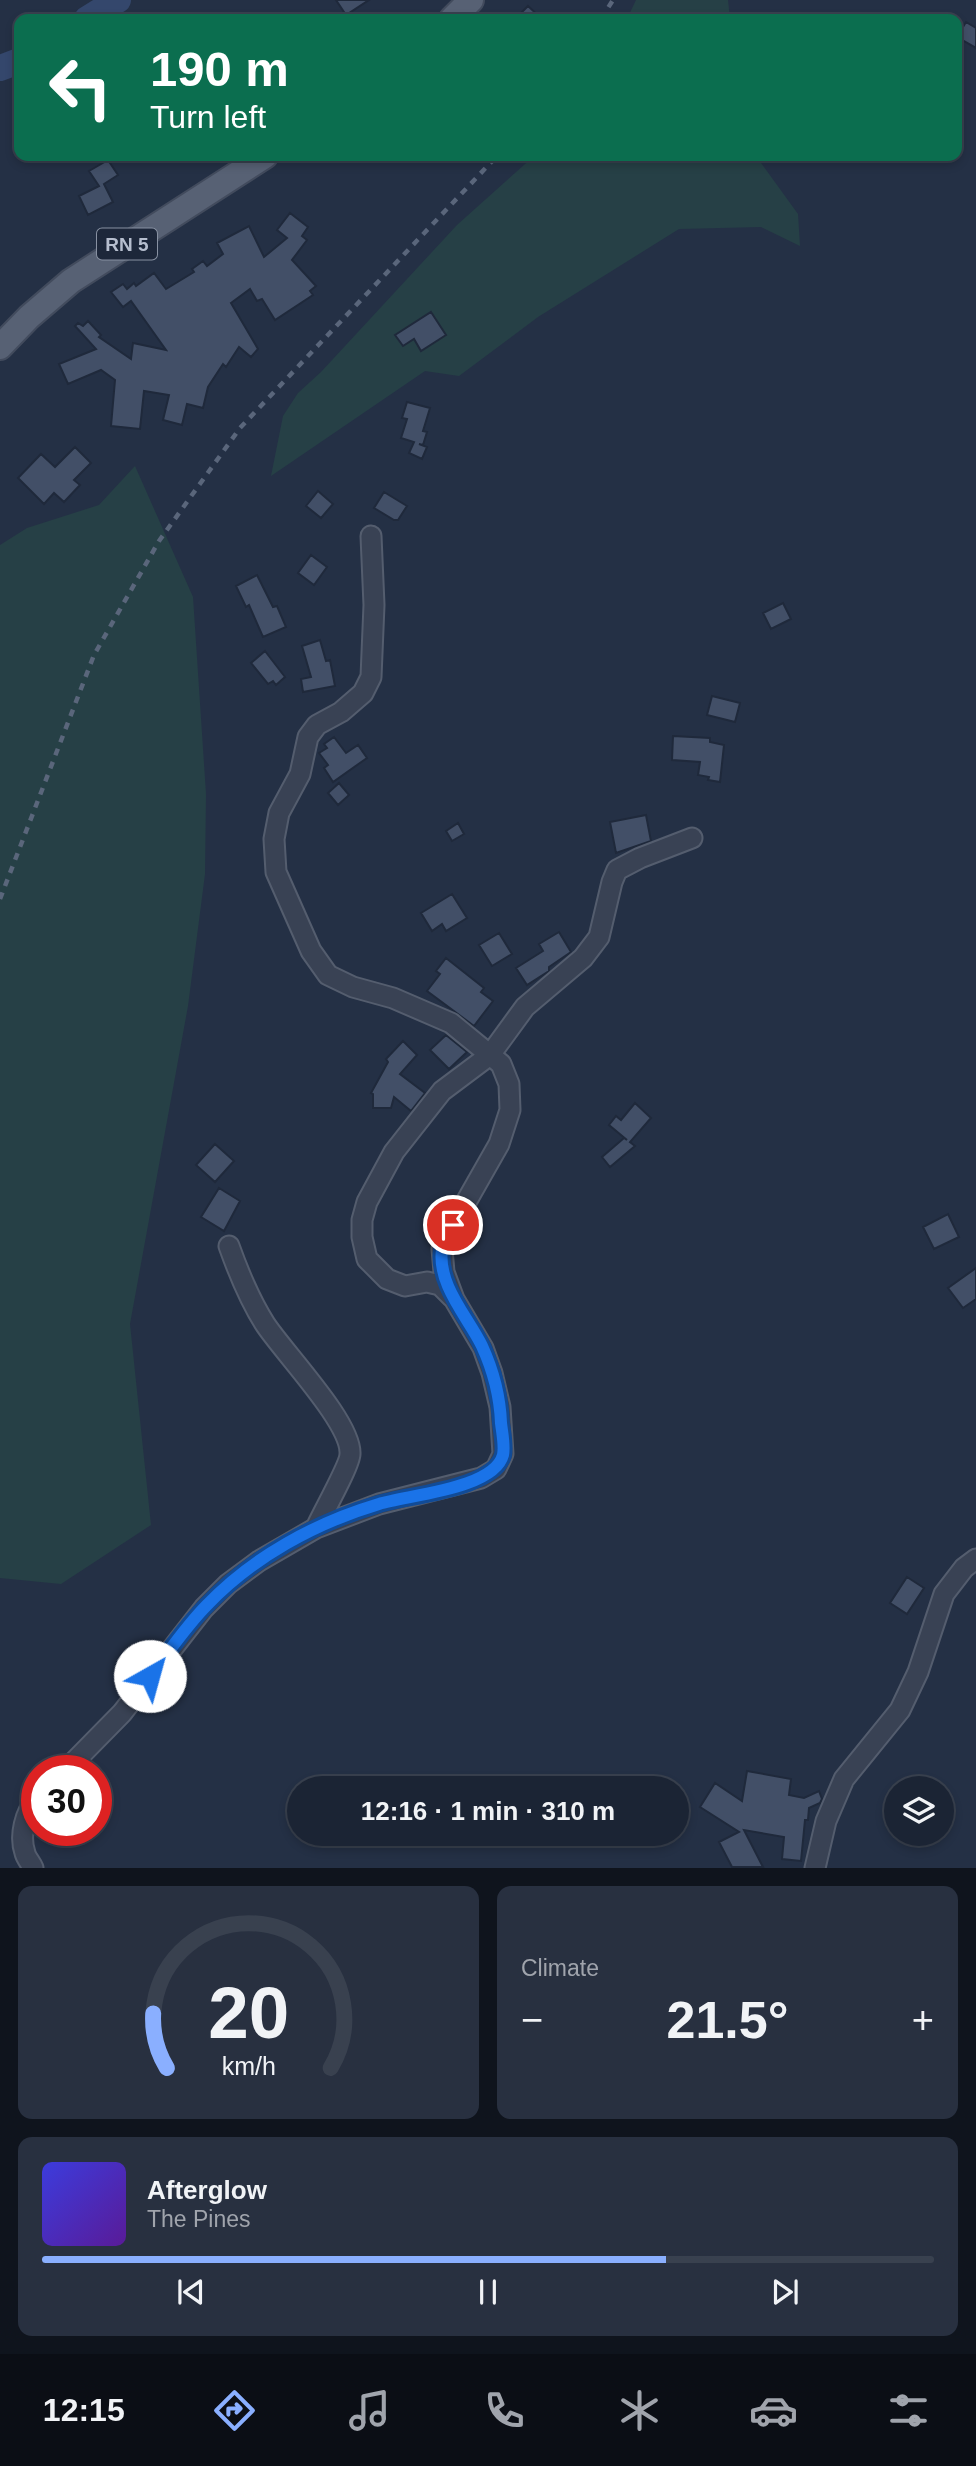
<!DOCTYPE html>
<html lang="en">
<head>
<meta charset="utf-8">
<style>
  body { margin:0; font-family:Helvetica,sans-serif; background:#283040; color:#f1f3f6; height:100vh; display:flex; flex-direction:column; font-size:26px; white-space:nowrap }
  * { box-sizing:border-box; margin:0 }
  p { font-size:23px; color:#a0a4ac }
  .icon { flex:none; width:38px; height:38px; fill:none; stroke:currentColor; stroke-width:2; stroke-linecap:round; stroke-linejoin:round }
  .map { position:relative; height:1868px; overflow:hidden }
  .panel { display:flex; flex-direction:column; gap:18px; padding:18px; background:#0f141d; flex:1 }
  .panel>* { flex:none }
  .hud { position:absolute; left:14px; top:14px; width:948px; height:147px; border-radius:14px; box-shadow:0 4px 10px #0003,0 0 0 2px #39414f; background:#0b6e4f; color:#fff; overflow:hidden }
  .controls { position:absolute; left:884px; top:1776px; display:grid; gap:14px }
  .controls a { display:grid; place-items:center; width:70px; height:70px; border-radius:50%; background:#1b2434; box-shadow:0 4px 10px #0003,0 0 0 2px #39414f; font-size:35px }
  .speed { position:absolute; left:21px; top:1755px; display:flex; gap:14px; font-size:35px; font-weight:700; text-align:center }
  .speed>* { display:grid; place-content:center; width:91px; height:91px; border-radius:50%; background:#1b2434; box-shadow:0 4px 10px #0003,0 0 0 2px #39414f; line-height:1 }
  .speed .limit { border:10px solid #d22; background:#fff; color:#111 }
  .pin { position:absolute; display:grid; place-items:center; width:60px; height:60px; color:#fff; margin:-30px; border:4px solid #fff; border-radius:50%; box-shadow:0 2px 7px #0007 }
  .me { position:absolute; width:77px; margin:-38px; rotate:38deg; stroke-linejoin:round; filter:drop-shadow(0 0 5px #0008) }
  .turn { display:flex; align-items:center; gap:24px; height:147px; padding:0 21px; font-size:32px }
  .turn .icon { width:91px; height:91px; stroke-width:2.5 }
  .turn b { display:block; font-size:49px; line-height:60px }
  .big { font-size:52px; font-weight:800; line-height:1.1 }
  .panel .card { flex:1; display:flex; flex-direction:column; justify-content:center; gap:10px; min-width:0; padding:0 24px; border-radius:14px; background:#283040 }
  .panel .dial { align-items:center; gap:0 }
  .dial svg { height:182px; overflow:visible; fill:none; stroke:#39414f; stroke-width:7; stroke-linecap:round; text-anchor:middle }
  .dial text { fill:#f1f3f6; stroke:none }
  .song { display:flex; align-items:center; gap:21px }
  .cover { width:84px; height:84px; border-radius:10px; background:linear-gradient(135deg,hsl(240 70% 55%),hsl(270 70% 35%)) }
  .played { height:7px; border-radius:4px; background:linear-gradient(90deg,#8aafff 70%,#39414f 70%) }
  .keys { display:flex; justify-content:space-around; direction:ltr }
  .heat { display:flex; justify-content:space-between; align-items:center; font-size:38px; direction:ltr }
  .panel .tiles { flex:1; display:grid; gap:18px; grid-template-columns:1fr 1fr }
  .card:last-child { grid-column:span 2 }
  .trip { position:absolute; left:287px; top:1776px; width:402px; height:70px; border-radius:35px; background:#1b2434; box-shadow:0 4px 10px #0003,0 0 0 2px #39414f; font-weight:800; line-height:70px; text-align:center }
  .tabs { display:flex; height:112px; justify-content:space-around; align-items:center; background:#0b0e15; color:#a0a4ac }
  .tabs .icon { width:49px; height:49px }
  .tabs .selected { color:#8aafff }
  .tabs b { font-size:32px; color:#f1f3f6 }
  .map>svg:first-child { display:block }
  .green { fill:#264046 }
  .lines { fill:none; stroke-linecap:round; stroke-linejoin:round }
  .river { stroke:#34476c; stroke-width:26 }
  .building { fill:#424f67; stroke:#1f293b; stroke-width:2 }
  .minor-casing { stroke:#545d6e; stroke-width:23 }
  .major-casing { stroke:#424b5d; stroke-width:28 }
  .minor { stroke:#394254; stroke-width:19 }
  .major { stroke:#576174; stroke-width:24 }
  .rail { stroke:#5a667b; stroke-width:4.5; stroke-dasharray:7 7; stroke-linecap:butt }
  .route-casing { stroke:#114b97; stroke-width:18 }
  .route { stroke:#1a73e8; stroke-width:12 }
  .labels { text-anchor:middle; stroke-width:7; stroke-linejoin:round; paint-order:stroke }
  .shield { fill:#1d273a; stroke:#8891a2; stroke-width:2 }
  .shield-label { font-size:19px; font-weight:bold; fill:#b6bece }
</style>
</head>
<body>
<div class="map">
<svg width="976" height="1868" viewBox="0 0 976 1868">
  <rect width="100%" height="100%" fill="#243045"/>
  <path class="green" d="M636 0H728L730 19H627Z
    M534 156H756L798 214 800 246 761 227 679 229 538 317 459 376 425 371 271 476 283 416 298 393 321 372 457 225Z
    M135 466 193 597 206 794 205 874 188 1006 130 1324 151 1525 61 1584 0 1578V545L27 528 99 505Z"/>
  <g class="lines">
    <path class="river" d="M87 19 118 0
      M0 68 19 61"/>
  </g>
  <path class="building" d="M336 0H369L346 15Z
    M528 6 542 19H515Z
    M966 22 976 28V48L957 37Z
    M108 160 118 175 104 184 113 202 88 215 79 196 99 186 89 171Z
    M290 213 308 227 302 236 307 240 292 260 316 286 310 291 313 295 275 320 262 299 257 301 250 289 231 303 258 349 251 357 239 347 226 367 223 364 208 387 203 408 187 404 182 425 163 420 169 395 144 391 140 429 111 426 115 380 101 370 68 384 59 364 96 349 75 326 78 323 83 326 88 321 101 335 99 337 131 359 133 343 166 350 131 301 123 307 111 292 123 284 127 289 134 283 136 286 154 273 166 289 194 272 192 269 203 261 207 266 223 254 217 243 249 226 264 257 287 238 277 230Z
    M431 312 446 335 421 351 414 339 403 346 395 335Z
    M407 402 430 408 423 431 427 432 423 445 419 444 427 447 422 459 409 453 414 442 401 438 407 419 402 418Z
    M75 447 91 463 74 480 80 485 64 502 54 493 44 504 18 478 41 454 55 467Z
    M318 491 333 504 321 518 306 506Z
    M384 492 407 506 398 520H394L374 508Z
    M311 555 327 567 314 585 298 573Z
    M257 575 273 607 277 606 286 627 263 637 249 605 246 607 236 586Z
    M783 603 791 619 771 629 763 613Z
    M320 640 326 661 330 660 335 686 303 692 301 679 311 677 302 646Z
    M265 651 285 677 276 685 273 681 268 684 251 663Z
    M712 696 740 703 735 722 707 715Z
    M673 736 710 738V742L724 745 720 782 708 780 709 777 698 775 700 762 672 760Z
    M334 737 346 753 358 745 367 758 333 782 324 768 328 765 319 753 327 748 324 744Z
    M339 783 349 795 338 805 328 793Z
    M646 815 651 841 616 853 610 822Z
    M458 823 464 834 452 841 446 831Z
    M452 894 467 918 446 931 442 924 432 931 421 913Z
    M559 932 571 952 549 967V971L527 985 516 968 543 951 539 944Z
    M499 933 512 954 492 966 479 945Z
    M446 958 484 988 481 992 493 1001 474 1026 427 991 440 974 436 971Z
    M446 1035 467 1052 449 1069 430 1050Z
    M403 1041 417 1055 400 1074 425 1093 411 1111 394 1097 391 1108H373V1094L371 1093 388 1062 386 1059Z
    M635 1103 651 1118 630 1142 635 1146 610 1167 602 1157 624 1138 627 1140 609 1125 616 1116 621 1120Z
    M215 1144 234 1161 215 1182 196 1165Z
    M219 1188 240 1201 224 1231 201 1217Z
    M948 1214 959 1237 934 1249 923 1227Z
    M976 1268V1299L963 1308 948 1288Z
    M907 1577 924 1588 907 1614 890 1603Z
    M747 1771 791 1779 789 1795 804 1798 819 1791 822 1799 820 1803 809 1808 808 1820H805L801 1861 782 1859 784 1837 744 1830 763 1867H732L719 1842 739 1832 700 1807 715 1783 742 1801Z"/>
  <g class="lines">
    <g class="minor-casing">
      <path id="minor" d="M229 1246C239 1274 249 1299 265 1324 284 1353 352 1423 350 1454 350 1465 322 1514 316 1528
        M452 1297 440 1285 427 1282 405 1286 387 1279 367 1259 362 1237V1220L367 1202 394 1152 442 1091 490 1055 525 1007 583 958 599 937 612 882 617 870 640 858 692 838
        M65 1771 122 1713 204 1608 228 1584 259 1561 316 1528 379 1504 481 1478 496 1469 503 1454 500 1407 492 1373 483 1348 454 1299 444 1272 442 1249 453 1225 499 1144 510 1110 509 1084 501 1064 451 1023 393 998 353 987 328 975 311 951 276 872 274 839 279 813 300 774 308 737 317 725 341 712 363 693 371 677 374 605 371 536
        M33 1868C31 1863 26 1858 25 1853 19 1836 25 1812 37 1799
        M815 1868 826 1821 844 1779 900 1710 918 1672 944 1594 964 1568 976 1559"/>
    </g>
    <g class="major-casing">
      <path id="major" d="M452 19 471 0
        M0 347 29 317 71 281 265 156"/>
    </g>
    <use href="#minor" class="minor"/>
    <use href="#major" class="major"/>
    <path class="rail" d="M601 19 613 0
      M0 899 94 655 159 541 240 428 497 156"/>
  </g>
  <g class="lines">
    <g class="route-casing">
      <path id="route" d="M150 1676C169 1652 186 1626 207 1605 253 1557 315 1523 379 1504 408 1495 494 1489 503 1455 505 1446 502 1432 501 1423 500 1397 493 1370 482 1346 468 1317 437 1285 442 1249 443 1241 449 1232 453 1225"/>
    </g>
    <use href="#route" class="route"/>
  </g>
  <g class="labels">
    <rect class="shield" x="97" y="228.5" width="60" height="31" rx="5"/>
    <g class="shield-label">
      <text x="127" y="251">RN 5</text>
    </g>
  </g>
</svg>
<div class="controls">
<a><svg class="icon" aria-label="layers" viewBox="0 0 24 24"><path d="M12 4l9 5-9 5-9-5zM3 14l9 5 9-5"/></svg></a>
</div>
<div class="speed"><div class="limit">30</div></div>
<div class="pin" style="left:453px;top:1225px;background:#d93025"><svg class="icon" aria-label="arrive" viewBox="0 0 24 24"><path d="M6 21V4h12l-3 4 3 4H6"/></svg></div>
<svg class="me" style="left:150px;top:1676px" viewBox="-20 -20 40 40"><circle r="19" fill="#fff"/><path d="M0-13L10 11 0 6-10 11z" fill="#1a73e8"/></svg>
<div class="trip">12:16 · 1 min · 310 m</div>
<div class="hud">
<div class="turn"><svg class="icon" aria-label="left" viewBox="0 0 24 24"><path d="M17 20v-9H6M10 6l-5 5 5 5"/></svg><div><b>190 m</b>Turn left</div></div>
</div>
</div>
<section class="panel">
<div class="tiles">
<div class="card dial"><svg viewBox="0 0 100 80">
<path d="M14 69A42 42 0 1 1 86 69"/>
<path d="M14 69A42 42 0 0 1 8 45" stroke="#8aafff"/>
<text x="50" y="56" font-size="32" font-weight="700">20</text>
<text x="50" y="72" font-size="11">km/h</text>
</svg></div>
<div class="card"><p>Climate</p>
<div class="heat"><a>−</a><b class="big">21.5°</b><a>+</a></div>
</div>
<div class="card">
<div class="song"><i class="cover"></i><div><b>Afterglow</b><p>The Pines</p></div></div>
<div class="played"></div>
<div class="keys"><svg class="icon" aria-label="previous" viewBox="0 0 24 24"><path d="M18 5L8 12l10 7zM5 5v14"/></svg><svg class="icon" aria-label="pause" viewBox="0 0 24 24"><path d="M8 5v14M16 5v14"/></svg><svg class="icon" aria-label="next" viewBox="0 0 24 24"><path d="M6 5l10 7-10 7zM19 5v14"/></svg></div>
</div>
</div>
</section>
<nav class="tabs">
<b>12:15</b>
<svg class="icon selected" aria-label="directions" viewBox="0 0 24 24"><path d="M12 3l9 9-9 9-9-9zM9 14v-3h6M13 9l2 2-2 2"/></svg>
<svg class="icon" aria-label="music" viewBox="0 0 24 24"><path d="M9 18V5l10-2v13"/><circle cx="6" cy="18" r="3"/><circle cx="16" cy="16" r="3"/></svg>
<svg class="icon" aria-label="phone" viewBox="0 0 24 24"><path d="M5 4h4l2 5-3 2q2 4 5 5l2-3 5 2v4C11 20 4 13 5 4z"/></svg>
<svg class="icon" aria-label="climate" viewBox="0 0 24 24"><path d="M12 3v18M4 7l16 10M4 17L20 7"/></svg>
<svg class="icon" aria-label="car" viewBox="0 0 24 24"><path d="M5 17H2v-5l4-1 3-4h7l3 4 3 1v5h-3M9 17h6M6 11h13"/><circle cx="7" cy="17" r="2"/><circle cx="17" cy="17" r="2"/></svg>
<svg class="icon" aria-label="filters" viewBox="0 0 24 24"><path d="M4 7h16M4 17h16"/><circle cx="9" cy="7" r="2"/><circle cx="15" cy="17" r="2"/></svg>
</nav>
</body>
</html>
